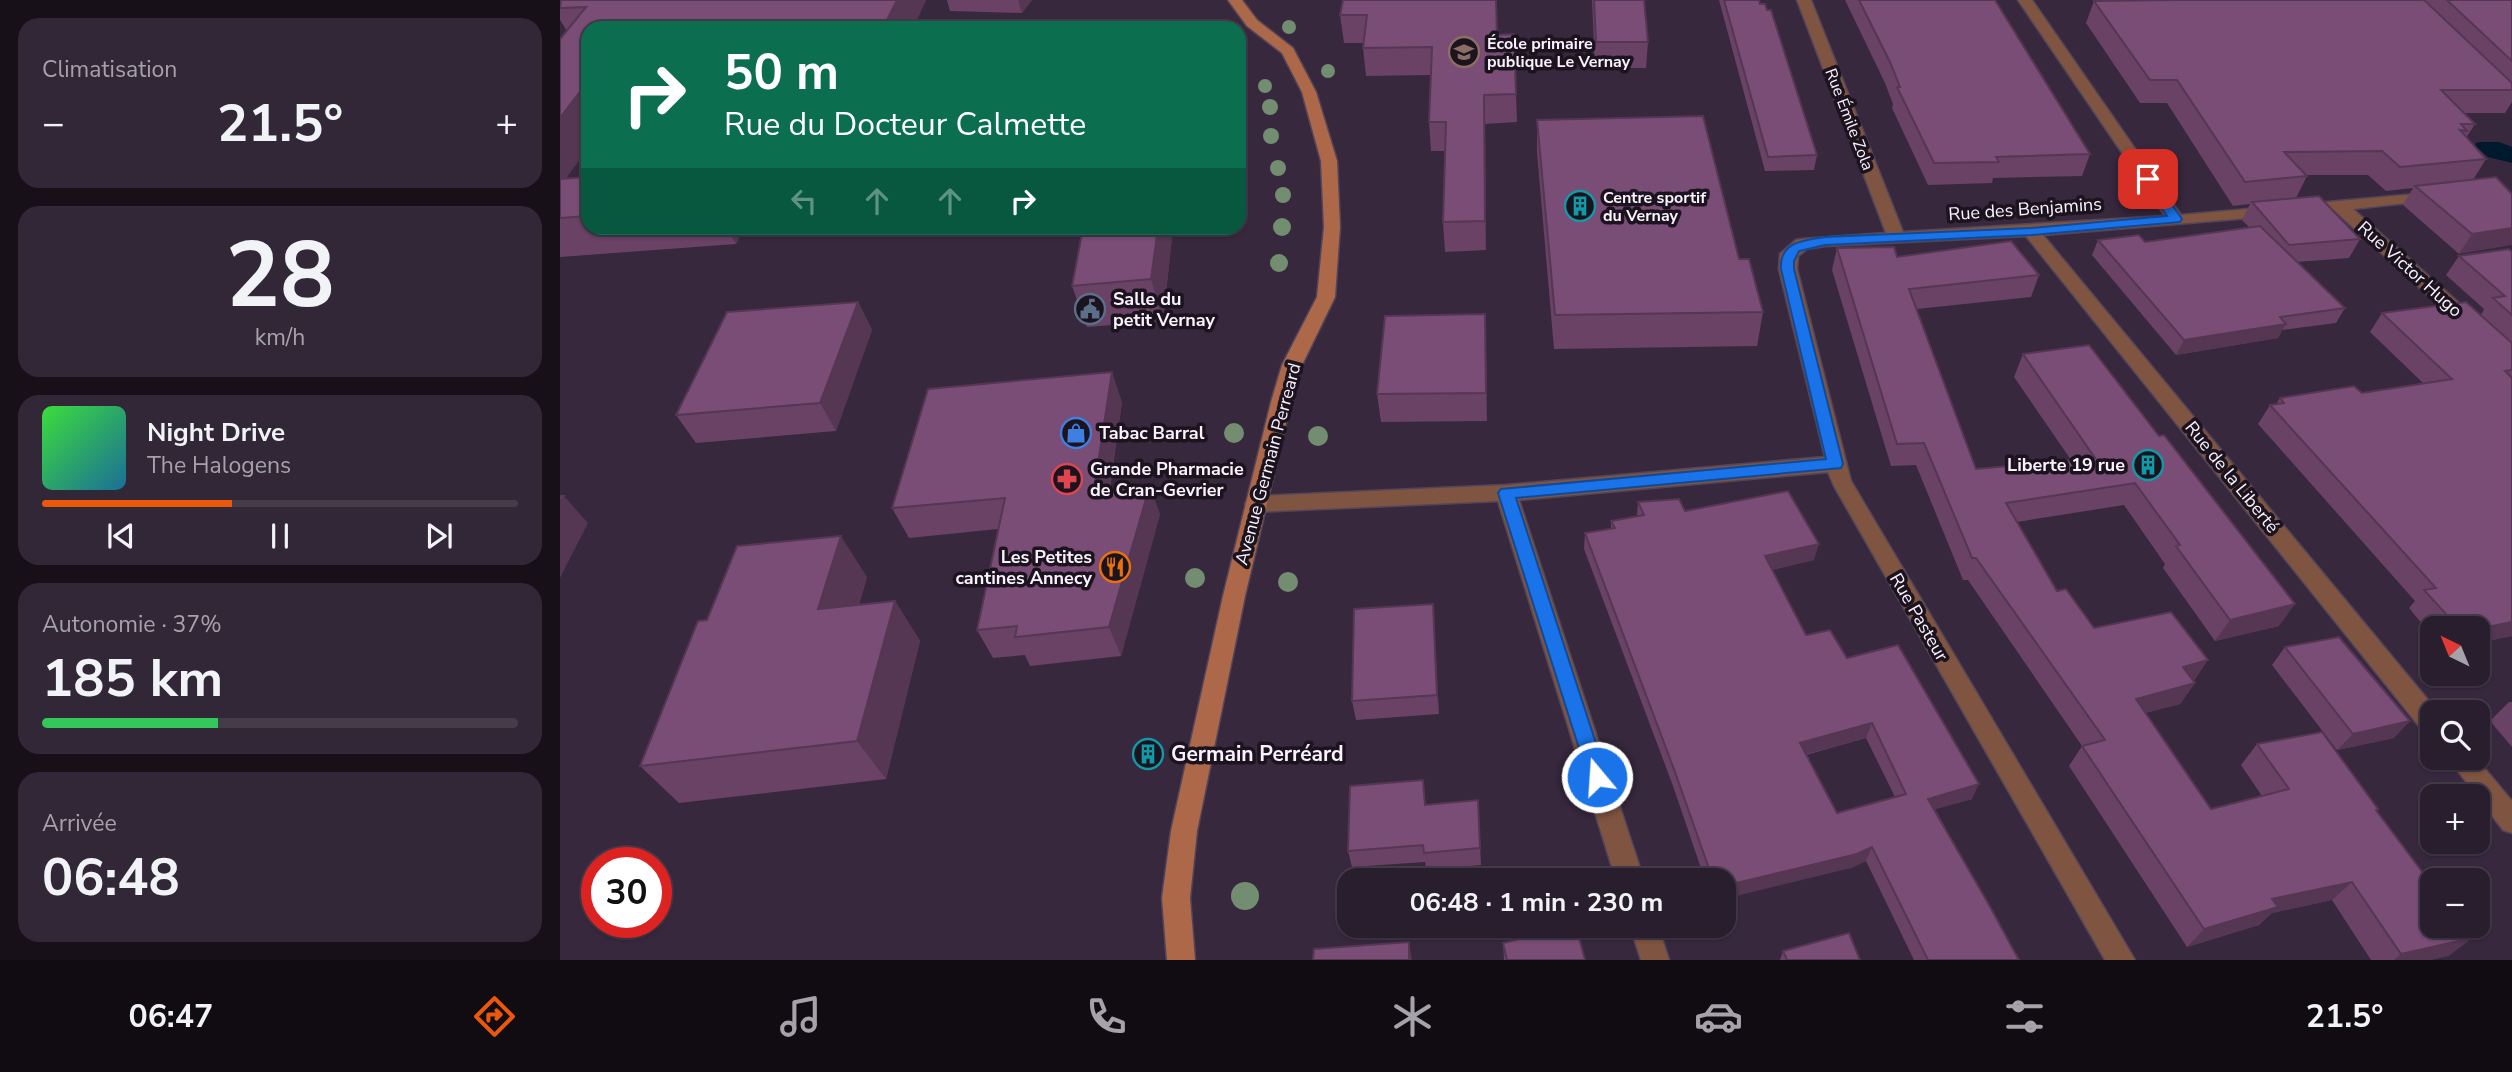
<!DOCTYPE html>
<html lang="fr">
<head>
<meta charset="utf-8">
<style>
  body { margin:0; font-family:"Nunito Sans",sans-serif; background:#312736; color:#f1f3f6; height:100vh; display:flex; flex-direction:column; font-size:26px; white-space:nowrap }
  * { box-sizing:border-box; margin:0 }
  p { font-size:23px; color:#a5a2aa }
  .icon { flex:none; width:38px; height:38px; fill:none; stroke:currentColor; stroke-width:2; stroke-linecap:round; stroke-linejoin:round }
  .map { position:relative; flex:1; overflow:hidden }
  .panel { display:flex; flex-direction:column; gap:18px; padding:18px; background:#171019; width:560px }
  .panel>* { flex:none }
  .guide { position:absolute; left:21px; top:21px; width:665px; height:214px; border-radius:21px; box-shadow:0 2px 5px #0004,0 0 0 2px #453c4a; background:#0b6e4f; color:#fff; overflow:hidden }
  .needle { width:46px; rotate:317deg }
  .tools { position:absolute; left:1860px; top:616px; display:grid; gap:14px }
  .tools a { display:grid; place-items:center; width:70px; height:70px; border-radius:14px; background:#291e2e; box-shadow:0 2px 5px #0004,0 0 0 2px #453c4a; font-size:35px }
  .speed { position:absolute; left:21px; top:847px; display:flex; gap:14px; font-size:35px; font-weight:700; text-align:center }
  .speed>* { display:grid; place-content:center; width:91px; height:91px; border-radius:50%; background:#291e2e; box-shadow:0 2px 5px #0004,0 0 0 2px #453c4a; line-height:1 }
  .speed .limit { border:10px solid #d22; background:#fff; color:#111 }
  .pin { position:absolute; display:grid; place-items:center; width:60px; height:60px; color:#fff; margin:-30px; border-radius:14px; box-shadow:0 4px 10px #0006 }
  .me { position:absolute; width:77px; margin:-38px; rotate:342deg; stroke-linejoin:round; filter:drop-shadow(0 0 5px #0008) }
  .turn { display:flex; align-items:center; gap:24px; height:147px; padding:0 28px; font-size:32px }
  .turn .icon { width:91px; height:91px; stroke-width:2.5 }
  .turn b { display:block; font-size:49px; line-height:60px }
  .lanes { display:flex; align-items:center; height:66px; padding:0 28px; background:#0003; justify-content:center; gap:35px; direction:ltr }
  .lanes .off { opacity:.35 }
  .big { font-size:52px; font-weight:700; line-height:1.1 }
  .panel .widget { flex:1; display:flex; flex-direction:column; justify-content:center; gap:10px; min-width:0; padding:0 24px; border-radius:21px; background:#312736 }
  .panel .dial { align-items:center; gap:0 }
  .dial b { font-size:91px; line-height:1 }
  .song { display:flex; align-items:center; gap:21px }
  .cover { width:84px; height:84px; border-radius:10px; background:linear-gradient(135deg,hsl(120 70% 55%),hsl(200 70% 35%)) }
  .played { height:7px; border-radius:4px; background:linear-gradient(90deg,#ea580c 40%,#453c4a 40%) }
  .keys { display:flex; justify-content:space-around; direction:ltr }
  .heat { display:flex; justify-content:space-between; align-items:center; font-size:38px; direction:ltr }
  .charge { height:10px; border-radius:5px; background:linear-gradient(90deg,#34c759 37%,#453c4a 0) }
  .trip { position:absolute; left:777px; top:868px; width:399px; height:70px; border-radius:21px; background:#291e2e; box-shadow:0 2px 5px #0004,0 0 0 2px #453c4a; font-weight:700; line-height:70px; text-align:center }
  .menu { display:flex; height:112px; justify-content:space-around; align-items:center; background:#100c12; color:#a5a2aa }
  .menu .icon { width:49px; height:49px }
  .menu .current { color:#ea580c }
  .menu b { font-size:32px; color:#f1f3f6 }
  main { display:flex; flex:1; min-height:0 }
  .map>svg:first-child { display:block }
  .water { fill:#00192c }
  .lines { fill:none; stroke-linecap:round; stroke-linejoin:round }
  .minor-casing { stroke:#524459; stroke-width:3 }
  .secondary-casing { stroke:#524459; stroke-width:3 }
  .minor { fill:#7f5441; fill-rule:evenodd }
  .secondary { fill:#ac6848; fill-rule:evenodd }
  .tree { fill:#728d70 }
  .wall { fill:#694266; fill-rule:evenodd }
  .shaded-wall { fill:#553653 }
  .building { fill:#7a4d77; stroke:#553653; stroke-width:2; fill-rule:evenodd }
  .route { fill:#1a73e8; stroke:#114b97; stroke-width:2 }
  .labels { text-anchor:middle; stroke-width:7; stroke-linejoin:round; paint-order:stroke }
  .far-poi-label { font-size:16px; font-weight:bold; fill:#fbf1ff; stroke:#1b141e; text-anchor:start }
  .far-street-label { font-size:16px; fill:#fbf1ff; stroke:#1b141e }
  .street-label { font-size:18px; fill:#fbf1ff; stroke:#1b141e }
  .poi-label { font-size:18px; font-weight:bold; fill:#fbf1ff; stroke:#1b141e; text-anchor:start }
  .near-poi-label { font-size:21px; font-weight:bold; fill:#fbf1ff; stroke:#1b141e; text-anchor:start }
</style>
</head>
<body>
<main>
<section class="panel">
<div class="widget"><p>Climatisation</p>
<div class="heat"><a>−</a><b class="big">21.5°</b><a>+</a></div>
</div>
<div class="widget dial"><b>28</b><p>km/h</p></div>
<div class="widget">
<div class="song"><i class="cover"></i><div><b>Night Drive</b><p>The Halogens</p></div></div>
<div class="played"></div>
<div class="keys"><svg class="icon" aria-label="previous" viewBox="0 0 24 24"><path d="M18 5L8 12l10 7zM5 5v14"/></svg><svg class="icon" aria-label="pause" viewBox="0 0 24 24"><path d="M8 5v14M16 5v14"/></svg><svg class="icon" aria-label="next" viewBox="0 0 24 24"><path d="M6 5l10 7-10 7zM19 5v14"/></svg></div>
</div>
<div class="widget"><p>Autonomie · 37%</p><b class="big">185 km</b><div class="charge"></div></div>
<div class="widget"><p>Arrivée</p><b class="big">06:48</b></div>
</section>
<div class="map">
<svg width="1952" height="960" viewBox="0 0 1952 960">
  <rect width="100%" height="100%" fill="#37283e"/>
  <path class="water" d="M1921 142H1939L1952 147V163L1928 157 1915 146 1916 143Z"/>
  <g class="lines">
    <g class="minor-casing">
      <path id="minor" d="M1237 0H1251L1343 232 1605 216 1458 0H1472L1621 215 1879 192 1881 195 1879 198 1873 200 1793 209 1952 350V367L1945 365 1775 211 1483 235 1878 712H1872V734L1863 731 1466 236 1265 246 1247 249 1238 256 1237 269 1291 481 1575 960H1545L1274 486 1268 472 959 500 1084 880H1056L938 501 696 512 688 510 685 504 688 498 696 496 946 485 1265 457 1219 269 1220 254 1236 240 1242 239 1326 233Z
        M1888 758H1916L1952 801V833L1943 830Z
        M1070 926H1098L1109 960H1081Z"/>
    </g>
    <g class="secondary-casing">
      <path id="secondary" d="M668 0H682L697 20 733 48 756 92 777 161 780 227 775 297 742 365 731 402 685 596 637 831 630 898 635 960H607L602 898 611 831 663 596 711 402 722 365 757 297 764 227 761 161 742 92 722 53 687 26Z"/>
    </g>
    <use href="#minor" class="minor"/>
    <use href="#secondary" class="secondary"/>
  </g>
  <g class="tree">
    <circle cx="729" cy="27" r="7"/>
    <circle cx="768" cy="71" r="7"/>
    <circle cx="705" cy="86" r="7"/>
    <circle cx="710" cy="107" r="8"/>
    <circle cx="711" cy="136" r="8"/>
    <circle cx="718" cy="168" r="8"/>
    <circle cx="723" cy="195" r="8"/>
    <circle cx="722" cy="227" r="9"/>
    <circle cx="719" cy="263" r="9"/>
    <circle cx="674" cy="433" r="10"/>
    <circle cx="758" cy="436" r="10"/>
    <circle cx="635" cy="578" r="10"/>
    <circle cx="728" cy="582" r="10"/>
    <circle cx="685" cy="896" r="14"/>
  </g>
  <path class="wall" d="M366 0 353 28H28L6 179 28 177V228H184L176 244 0 257V39L7 31 0 20V1Z
    M387 0H472L462 13 390 11Z
    M783 0 937 35 956 94 957 122 925 124 926 250 885 252 883 222 885 151H871L869 122 871 75 806 76 803 48 804 43H784L780 15Z
    M1032 0H1084L1088 42 1086 68H1035Z
    M1159 0H1199L1200 4 1207 10 1257 155 1254 170 1205 171Z
    M1285 0H1435L1530 154 1522 176 1433 178 1432 183 1368 185 1332 108 1333 104 1325 83Z
    M1614 0H1952V102L1945 113H1904L1915 124 1906 138 1926 159 1913 180 1952 194 1899 254 1843 205 1853 188 1826 191 1808 175H1747V176L1736 198 1800 239 1789 258 1737 262 1785 308 1776 323 1722 330 1718 338 1616 355 1532 255 1538 240 1585 242 1689 227 1682 220 1690 204 1673 206 1607 103H1580L1526 23 1534 1Z
    M977 120 1179 259 1203 312 1197 346 994 349 977 152Z
    M613 228 603 321 527 327 512 286Z
    M1277 248 1479 275 1471 297 1357 309 1416 469 1511 460 1454 377 1463 354 1719 626 1655 641 1603 568 1605 564 1564 505 1457 522 1497 591 1534 628 1633 681 1635 683 1620 704 1585 713 1651 809 1702 796 1681 765 1697 744 1818 809 1817 811 1912 938 1888 956 1870 960H1811L1772 900 1712 913 1699 925 1627 947 1509 766 1522 746 1408 580H1403L1356 465 1331 466 1272 270Z
    M1952 252V636L1918 643V628H1872V636L1849 608 1855 601 1698 424 1710 405 1716 404 1720 398 1802 393 1863 383 1810 332 1822 313 1921 315 1924 309 1886 275 1899 256Z
    M298 302 312 330 276 431 136 443 116 415Z
    M926 342 927 421 821 422 817 394Z
    M562 402 550 488 600 514 561 656 470 666 465 655 433 658 417 630 438 529 349 538 332 508Z
    M1078 502 1125 511 1254 560 1212 570 1246 635 1287 658 1412 799 1375 809 1459 960H1354L1306 861 1291 868 1164 880H1145L1113 786 1024 549 1025 533 1051 528V521L1077 516ZM1306 738 1335 797 1277 813 1246 755Z
    M307 577 299 605 335 601 360 641 326 779 119 803 80 766 147 620Z
    M874 623 879 714 796 720 792 701Z
    M1725 647 1834 738 1777 750 1712 665Z
    M1949 702H1952V747L1930 721Z
    M918 800 921 865 866 870 865 862 792 867 788 851 866 805Z
    M943 943 1025 960H944Z
    M1223 951 1300 960H1220Z"/>
  <path class="shaded-wall" d="M337 0H366L353 28H327L325 24Z
    M458 0H472L462 13Z
    M28 81V148L0 187V118Z
    M924 95 925 124 926 250 925 221Z
    M166 228H184L176 244Z
    M598 228H613L603 321 591 279Z
    M1952 228V245L1899 254 1912 234Z
    M298 302 312 330 276 431 260 403Z
    M925 314 926 342 927 421 926 393Z
    M1726 324 1718 338 1616 355 1624 340Z
    M552 372 562 402 545 519 534 490Z
    M590 485 600 514 561 656 549 627Z
    M4 496 28 523 0 578V503Z
    M281 536 307 577 286 649 258 609Z
    M1259 544 1254 560 1202 572 1205 556Z
    M335 601 360 641 326 779 297 741Z
    M873 604 874 623 879 714 877 695Z
    M1735 604 1719 626 1655 641 1670 620Z
    M1921 620 1914 628H1893L1896 625Z
    M1952 622V636L1918 643V636L1927 627Z
    M1648 660 1634 681 1623 667Z
    M1635 683 1620 704 1562 719 1576 699Z
    M1850 721 1834 738 1777 750 1793 734Z
    M1312 723 1306 738 1235 757 1240 743Z
    M1419 784 1412 799 1362 813 1368 799Z
    M1312 847 1306 861 1291 868 1164 899V886Z
    M1792 882 1772 900 1712 913 1699 925 1627 947 1644 929 1712 899Z
    M1912 938 1888 956 1870 960H1834L1841 954Z
    M849 942 852 960H849Z"/>
  <path class="building" d="M1 0H337L325 24 267 28H28V81L0 118V39L26 7 0 8Z
    M783 0H936L937 35 954 34 956 94 924 95 925 221 883 222 886 122H869L872 47 803 48 807 15H780Z
    M1034 0H1084L1088 42H1036Z
    M1164 0H1199L1200 4H1205L1207 10H1211L1257 155 1208 157Z
    M1299 0H1435L1530 154 1436 157 1439 162 1374 163 1337 87H1340L1330 62Z
    M1614 0H1864L1952 83V90H1881L1915 124H1901L1907 131 1900 130 1926 159 1840 167 1822 151 1724 152 1747 176 1685 182 1617 80H1590L1534 1Z
    M1887 0H1952V61Z
    M1143 116 1179 259H1189L1203 312 995 315 977 120Z
    M28 177V216L0 218V179Z
    M1936 177 1952 194V228L1912 234 1855 186Z
    M1759 196 1800 239 1729 245 1692 202Z
    M1700 226 1785 308 1720 317 1726 324 1624 340 1538 240 1579 235 1585 242Z
    M523 228H598L591 279 512 286Z
    M1451 241 1479 275 1349 289 1416 469 1535 458 1463 354 1529 345 1599 436 1604 435 1735 604 1670 620 1616 546 1620 545 1575 483 1446 503 1497 591 1506 589 1534 628 1611 612 1648 660 1623 667 1635 683 1576 699 1651 809 1729 789 1697 744 1762 732 1818 809 1816 810 1872 885V926H1903L1912 938 1841 954 1792 882 1712 899 1718 907 1644 929 1522 746 1545 740 1416 558H1412L1364 443 1337 444 1277 248 1334 247 1337 257Z
    M1949 249 1952 252V315L1933 298 1945 296 1899 256Z
    M298 302 260 403 116 415 167 312Z
    M1906 302 1952 343V370L1945 371 1952 378V622L1927 627 1921 620 1896 625 1864 590 1876 588 1710 405 1724 403 1720 398 1794 386 1802 393 1892 379 1822 313Z
    M925 314 926 393 817 394 825 316Z
    M552 372 534 490 590 485 549 627 455 637 457 626 417 630 445 498 332 508 368 389Z
    M1228 491 1259 544 1205 556 1246 635 1270 630 1287 658 1338 645 1419 784 1368 799 1428 903 1459 960H1368L1312 847 1297 854 1164 886V880H1153L1115 772 1025 533 1055 528 1051 521 1084 515 1078 502 1119 499 1125 511ZM1312 723 1346 794 1277 813 1240 743Z
    M0 496H4L0 503Z
    M281 536 258 609 335 601 297 741 80 766 138 621 147 620 177 546Z
    M873 604 877 695 792 701 794 609Z
    M1779 637 1850 721 1793 734 1725 647Z
    M863 780 865 805 918 800 920 848 864 853 863 845 788 851 790 786Z
    M1012 926H1016L1025 960H947L943 943Z
    M1289 933 1300 960H1227L1223 951Z
    M849 942V960H753L754 949Z"/>
  <path class="route" d="M1588 176 1592 177 1622 219 1620 222 1471 235 1265 245 1239 251 1234 261V269L1283 464 1281 468 956 498 1047 777 1044 783 1037 786 1030 783 938 493 941 489 1266 459 1221 269C1219 242 1244 240 1265 237L1471 228 1607 216 1582 179Z"/>
  <defs>
    <g id="school-ring" transform="scale(1.575)"><circle r="9.5" fill="#1b141e" stroke="#8d6e63" stroke-width="1.5"/><path d="M0-5L7-2L0 1L-7-2ZM-4 1L0 2.5L4 1V4Q0 6-4 4Z" fill="#8d6e63"/></g>
    <g id="building-ring" transform="scale(1.575)"><circle r="9.5" fill="#1b141e" stroke="#0f9aa8" stroke-width="1.5"/><path d="M-4-6H4V6H1V3H-1V6H-4ZM-2.5-4.3h1.7v1.8h-1.7ZM.8-4.3h1.7v1.8H.8ZM-2.5-1h1.7V.8h-1.7ZM.8-1h1.7V.8H.8Z" fill="#0f9aa8"/></g>
    <g id="civic-ring" transform="scale(1.575)"><circle r="9.5" fill="#1b141e" stroke="#5c6f8a" stroke-width="1.5"/><path d="M-.6-6.5H3V-4.5H.6V-3L4-1V1h2V6H-6V1h2V-1L-.6-3ZM-1.2 2.5V6h2.4V2.5Z" fill="#5c6f8a"/></g>
    <g id="shop-ring" transform="scale(1.575)"><circle r="9.5" fill="#1b141e" stroke="#3f7fe0" stroke-width="1.5"/><path d="M-5-2.5h2.3a2.7 3.5 0 0 1 5.4 0H5L5.5 6h-11ZM-1.5-2.5h3a1.5 2.3 0 0 0-3 0Z" fill="#3f7fe0"/></g>
    <g id="pharmacy-ring" transform="scale(1.575)"><circle r="9.5" fill="#1b141e" stroke="#e0444e" stroke-width="1.5"/><path d="M-2-6h4v4h4v4h-4v4h-4v-4h-4v-4h4Z" fill="#e0444e"/></g>
    <g id="restaurant-ring" transform="scale(1.575)"><circle r="9.5" fill="#1b141e" stroke="#e8710a" stroke-width="1.5"/><path d="M-5-6h1v4h1v-4h1v4h1v-4h1v5L-1.5 .5V6h-2V.5L-5-1ZM5-6V6H3V1.5H1.5Q1.5-4 5-6Z" fill="#e8710a"/></g>
  </defs>
  <g fill-rule="evenodd">
    <use href="#school-ring" x="904" y="52"/>
    <use href="#building-ring" x="1020" y="206"/>
    <use href="#civic-ring" x="530" y="309"/>
    <use href="#shop-ring" x="516" y="433"/>
    <use href="#building-ring" x="1588" y="465"/>
    <use href="#pharmacy-ring" x="507" y="479"/>
    <use href="#restaurant-ring" x="555" y="567"/>
    <use href="#building-ring" x="588" y="754"/>
  </g>
  <g class="labels">
    <g class="far-poi-label">
      <text x="927" y="49">École primaire<tspan x="927" dy="18">publique Le Vernay</tspan></text>
      <text x="1043" y="203">Centre sportif<tspan x="1043" dy="18">du Vernay</tspan></text>
    </g>
    <g class="far-street-label">
      <text transform="translate(1290 119) rotate(69)" y="6">Rue Émile Zola</text>
    </g>
    <g class="street-label">
      <text transform="translate(1465 209) rotate(-4)" y="6">Rue des Benjamins</text>
      <text transform="translate(1850 269) rotate(42)" y="6">Rue Victor Hugo</text>
      <text transform="translate(708 464) rotate(-75)" y="6">Avenue Germain Perreard</text>
      <text transform="translate(1672 477) rotate(51)" y="6">Rue de la Liberté</text>
      <text transform="translate(1359 617) rotate(60)" y="6">Rue Pasteur</text>
    </g>
    <g class="poi-label">
      <text x="553" y="305">Salle du<tspan x="553" dy="21">petit Vernay</tspan></text>
      <text x="539" y="439">Tabac Barral</text>
      <text x="1565" y="471" text-anchor="end">Liberte 19 rue</text>
      <text x="530" y="475">Grande Pharmacie<tspan x="530" dy="21">de Cran-Gevrier</tspan></text>
      <text x="532" y="563" text-anchor="end">Les Petites<tspan x="532" dy="21">cantines Annecy</tspan></text>
    </g>
    <g class="near-poi-label">
      <text x="611" y="761">Germain Perréard</text>
    </g>
  </g>
</svg>
<div class="tools">
<a><svg class="needle" viewBox="-14 -14 28 28"><path d="M0-13l5 13h-10z" fill="#e53935"/><path d="M0 13l5-13h-10z" fill="#a5a2aa"/></svg></a>
<a><svg class="icon" aria-label="search" viewBox="0 0 24 24"><circle cx="10" cy="10" r="6"/><path d="M15 15l6 6"/></svg></a>
<a>+</a>
<a>−</a>
</div>
<div class="speed"><div class="limit">30</div></div>
<div class="pin" style="left:1588px;top:179px;background:#d93025"><svg class="icon" aria-label="arrive" viewBox="0 0 24 24"><path d="M6 21V4h12l-3 4 3 4H6"/></svg></div>
<svg class="me" style="left:1037px;top:777px" viewBox="-20 -20 40 40"><circle r="17" fill="#1a73e8" stroke="#fff" stroke-width="3"/><path d="M0-11L8 9 0 5-8 9z" fill="#fff"/></svg>
<div class="trip">06:48 · 1 min · 230 m</div>
<div class="guide">
<div class="turn"><svg class="icon" aria-label="right" viewBox="0 0 24 24"><path d="M7 20v-9h11M14 6l5 5-5 5"/></svg><div><b>50 m</b>Rue du Docteur Calmette</div></div>
<div class="lanes"><svg class="icon off" aria-label="left" viewBox="0 0 24 24"><path d="M17 20v-9H6M10 6l-5 5 5 5"/></svg><svg class="icon off" aria-label="ahead" viewBox="0 0 24 24"><path d="M12 20V5M6 11l6-6 6 6"/></svg><svg class="icon off" aria-label="ahead" viewBox="0 0 24 24"><path d="M12 20V5M6 11l6-6 6 6"/></svg><svg class="icon" aria-label="right" viewBox="0 0 24 24"><path d="M7 20v-9h11M14 6l5 5-5 5"/></svg></div>
</div>
</div>
</main>
<nav class="menu">
<b>06:47</b>
<svg class="icon current" aria-label="directions" viewBox="0 0 24 24"><path d="M12 3l9 9-9 9-9-9zM9 14v-3h6M13 9l2 2-2 2"/></svg>
<svg class="icon" aria-label="music" viewBox="0 0 24 24"><path d="M9 18V5l10-2v13"/><circle cx="6" cy="18" r="3"/><circle cx="16" cy="16" r="3"/></svg>
<svg class="icon" aria-label="phone" viewBox="0 0 24 24"><path d="M5 4h4l2 5-3 2q2 4 5 5l2-3 5 2v4C11 20 4 13 5 4z"/></svg>
<svg class="icon" aria-label="climate" viewBox="0 0 24 24"><path d="M12 3v18M4 7l16 10M4 17L20 7"/></svg>
<svg class="icon" aria-label="car" viewBox="0 0 24 24"><path d="M5 17H2v-5l4-1 3-4h7l3 4 3 1v5h-3M9 17h6M6 11h13"/><circle cx="7" cy="17" r="2"/><circle cx="17" cy="17" r="2"/></svg>
<svg class="icon" aria-label="filters" viewBox="0 0 24 24"><path d="M4 7h16M4 17h16"/><circle cx="9" cy="7" r="2"/><circle cx="15" cy="17" r="2"/></svg>
<b>21.5°</b>
</nav>
</body>
</html>
